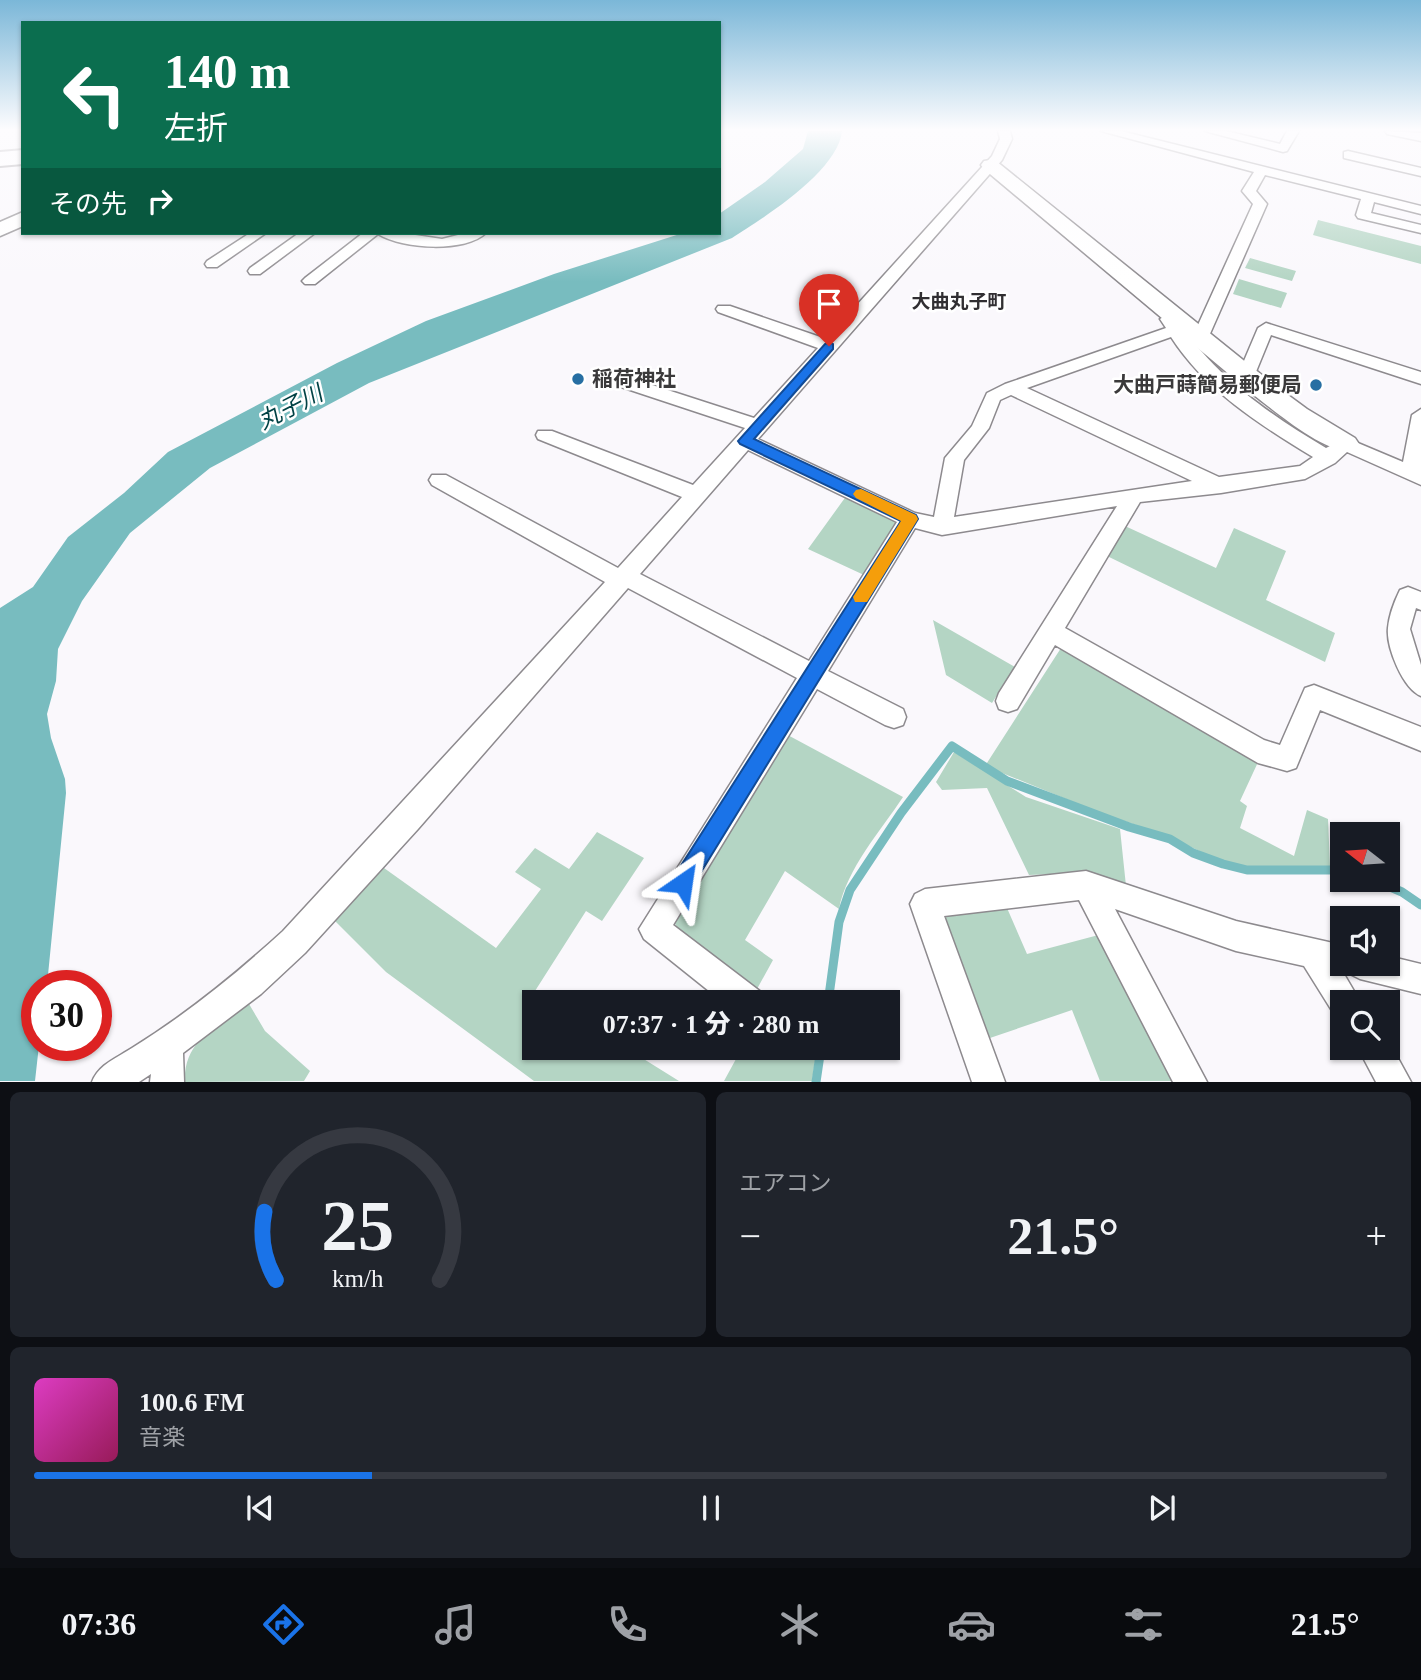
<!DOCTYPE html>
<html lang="ja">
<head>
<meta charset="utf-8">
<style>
  body { margin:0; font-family:"Times New Roman","Noto Sans JP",serif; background:#20242c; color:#f1f3f6; height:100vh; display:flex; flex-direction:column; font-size:26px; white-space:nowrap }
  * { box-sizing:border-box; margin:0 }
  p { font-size:23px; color:#9ea1a6 }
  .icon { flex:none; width:38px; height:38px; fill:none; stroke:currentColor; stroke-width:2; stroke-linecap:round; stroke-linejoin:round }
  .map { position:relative; height:1082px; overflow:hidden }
  .sheet { display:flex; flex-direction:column; gap:10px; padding:10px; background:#0d0f14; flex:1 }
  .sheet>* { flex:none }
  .hud { position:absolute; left:21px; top:21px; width:700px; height:214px; border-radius:0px; box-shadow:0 2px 5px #0004; background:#0b6e4f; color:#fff; overflow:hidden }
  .needle { width:46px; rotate:287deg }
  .controls { position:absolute; left:1330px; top:822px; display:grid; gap:14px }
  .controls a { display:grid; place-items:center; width:70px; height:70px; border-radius:0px; background:#171b24; box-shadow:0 2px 5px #0004; font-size:35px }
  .speed { position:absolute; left:21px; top:970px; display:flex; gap:14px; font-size:35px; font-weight:700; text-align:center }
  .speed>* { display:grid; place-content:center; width:91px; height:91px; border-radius:50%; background:#171b24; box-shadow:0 2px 5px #0004; line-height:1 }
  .speed .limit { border:10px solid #d22; background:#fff; color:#111 }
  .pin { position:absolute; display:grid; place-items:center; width:60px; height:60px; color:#fff; margin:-72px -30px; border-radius:50% 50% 50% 0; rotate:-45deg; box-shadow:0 0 7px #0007 }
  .pin .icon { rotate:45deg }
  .me { position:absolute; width:77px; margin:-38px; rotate:32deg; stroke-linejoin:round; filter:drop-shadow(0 0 5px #0008) }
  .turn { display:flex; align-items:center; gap:24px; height:147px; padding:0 28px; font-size:32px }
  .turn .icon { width:91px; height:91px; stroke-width:2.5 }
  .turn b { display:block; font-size:49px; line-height:60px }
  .then { display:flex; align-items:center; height:66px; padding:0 28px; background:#0003; gap:14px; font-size:26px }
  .big { font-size:52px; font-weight:800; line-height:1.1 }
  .sheet .card { flex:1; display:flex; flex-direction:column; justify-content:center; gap:10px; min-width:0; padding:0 24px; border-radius:10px; background:#20242c }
  .sheet .dial { align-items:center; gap:0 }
  .dial svg { height:182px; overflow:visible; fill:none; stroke:#363941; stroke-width:7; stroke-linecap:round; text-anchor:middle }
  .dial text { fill:#f1f3f6; stroke:none }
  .song { display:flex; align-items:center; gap:21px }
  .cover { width:84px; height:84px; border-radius:10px; background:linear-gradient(135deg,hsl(310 70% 55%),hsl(330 70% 35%)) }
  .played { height:7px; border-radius:4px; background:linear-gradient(90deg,#1a73e8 25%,#363941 25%) }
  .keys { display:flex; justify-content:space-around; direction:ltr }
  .heat { display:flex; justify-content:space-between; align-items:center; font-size:38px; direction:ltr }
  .sheet .tiles { flex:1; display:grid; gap:10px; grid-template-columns:1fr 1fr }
  .card:last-child { grid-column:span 2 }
  .trip { position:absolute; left:522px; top:990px; width:378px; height:70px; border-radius:0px; background:#171b24; box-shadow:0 2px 5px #0004; font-weight:800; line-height:70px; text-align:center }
  .tabs { display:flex; height:112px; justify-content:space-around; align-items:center; background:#090b0e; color:#9ea1a6 }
  .tabs .icon { width:49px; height:49px }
  .tabs .current { color:#1a73e8 }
  .tabs b { font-size:32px; color:#f1f3f6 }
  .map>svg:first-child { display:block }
  .green { fill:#b4d5c4 }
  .water { fill:#78bcbf }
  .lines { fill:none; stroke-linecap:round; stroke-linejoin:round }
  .stream-far1 { stroke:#78bcbf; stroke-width:7 }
  .stream { stroke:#78bcbf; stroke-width:9 }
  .street-casing { stroke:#8d8a8e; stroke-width:3 }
  .secondary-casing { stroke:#8d8a8e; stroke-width:3 }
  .highway-casing { stroke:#8d8a8e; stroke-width:4 }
  .street { fill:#fff; fill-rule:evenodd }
  .secondary { fill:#fff; fill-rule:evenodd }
  .highway { fill:#fff; fill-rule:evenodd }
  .route { fill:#1a73e8; stroke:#114b97; stroke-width:2 }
  .slow { fill:#f59e0b }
  .poi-dot { fill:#276fa3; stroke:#fff; stroke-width:2.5 }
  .labels { text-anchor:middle; stroke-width:5; stroke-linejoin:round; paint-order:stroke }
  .far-neighbourhood-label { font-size:19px; font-weight:bold; fill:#312f32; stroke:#fff }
  .poi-label { font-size:21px; font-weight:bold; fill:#3b3a3b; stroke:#fff; text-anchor:start }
  .water-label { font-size:23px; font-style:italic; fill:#004245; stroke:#fff }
</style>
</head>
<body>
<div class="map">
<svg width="1421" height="1082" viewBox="0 0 1421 1082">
  <rect width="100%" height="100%" fill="#faf8fc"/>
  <path class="green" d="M1318 220 1421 246V264L1313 235Z
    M1250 258 1296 271 1292 281 1245 268Z
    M1239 279 1287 293 1281 308 1233 294Z
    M847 495 899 522 864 575 808 549Z
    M1125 526 1216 568 1234 528 1286 551 1266 600 1335 633 1325 662 1107 556Z
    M933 620 1015 667 992 703 946 675Z
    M1061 648 1259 760 1240 801 1247 806 1240 828 1294 856 1307 810 1328 819 1330 866H1245L1214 858 1168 836 1098 812 985 766Z
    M784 733 903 797C880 832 847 868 839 909L785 871 745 940 773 960 757 989 682 936 674 922Z
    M954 752 1026 797 1120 829 1126 886 1080 873 1029 875 987 788 942 790 936 782Z
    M597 832 644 858 602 921 586 911 528 1002 534 1007V1048H589L595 1053 598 1048H626L679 1081H534L386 972 334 920 384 868 496 948 541 889 515 872 535 848 569 869Z
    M1007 908 1027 954 1106 933 1181 1081H1100L1072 1010 987 1039 937 915Z
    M249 1004 265 1031 310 1071 304 1081 185 1082C183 1039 219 1026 249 1004Z
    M742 1048H781L797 1057 801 1048H817L812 1081H724Z"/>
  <path class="water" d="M808 131H842C838 171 765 217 732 238L369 383 210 468 130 533 82 601 58 649 56 681 47 714 51 738 65 779 66 793 47 985H37V1045H39L35 1081H0V608L33 587 68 537 124 493 168 452 337 363 426 321 554 274 683 233H719V214L765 182 803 149Z"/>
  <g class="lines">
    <path class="stream-far1" d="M951 747H954"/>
    <path class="stream" d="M1374 880 1402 892 1421 905
      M828 1003 839 922 850 890 901 813 952 746 1007 781 1129 827 1170 839 1193 853 1223 864 1247 870H1342
      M816 1082 821 1048"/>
    <g class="street-casing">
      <path id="street" d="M998 131H1010L1012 139 1002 160 758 439 915 513 934 517 945 458 972 426 987 393 1005 384 1166 328 1160 319 1168 314 1174 316C1215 376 1264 411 1326 448L1346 438 1403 462 1412 415 1421 409V485L1347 452 1335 463 1305 479 1221 493 1140 502 1065 628 1264 740 1280 745 1305 688 1314 685 1421 727V751L1320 710 1296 768 1287 771 1258 763 1055 645 1017 709 1008 712 999 709 996 701 999 693 1117 506 942 535 915 528 828 671 903 709 906 717 903 725 894 728 885 725 817 689 673 925 761 992 766 1003H724L644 939 639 929 797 678 628 588 418 829 305 953 261 994 183 1053 184 1082H150L151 1074 139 1082H92C99 1064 117 1058 132 1048 187 1014 236 974 283 931L605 582 432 485 429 480 432 475H446L618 568 682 497 538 439 536 435 538 431H552L693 485 745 428 603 381 600 377 603 373H615L754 418 818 348 718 312 716 309 718 306H730L826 339 992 156 1000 139ZM1171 337C1205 390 1260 425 1313 457L1300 466 1219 477 1027 388ZM1011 395 1192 481 954 517 964 460 989 428 1000 400ZM748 450 897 522 809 661 640 574Z
        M1101 131H1121L1421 206V214L1374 202 1371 213 1421 225V233L1358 218 1356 215 1361 199 1265 175 1256 191 1267 204 1209 336 1207 339H1195L1193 336 1253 204 1242 191 1254 172Z
        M1205 131H1226L1280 144 1287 131H1299L1287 151 1283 152Z
        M1385 131 1421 133V141L1387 134Z
        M1348 151 1421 168V176L1344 158V152Z
        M250 233H266L217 267H207L205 264 207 261Z
        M299 233H315L260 274H250L248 271 250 268Z
        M363 233H402L442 239 466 233H486C465 253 402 249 378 234L315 284H305L302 281 305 278Z
        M1266 323 1421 372V384L1271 335 1253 379H1241L1238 375 1258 328Z
        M1408 587 1421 592V610L1416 608 1410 629 1421 665V696C1403 689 1386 647 1388 628 1389 616 1395 600 1400 590Z
        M1086 871 1236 921 1342 945V964H1388V956L1421 964V994L1360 979 1348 973 1344 974 1361 1003H1342V1018L1334 1014 1304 966 1236 951 1115 909 1207 1082H1173L1079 900 944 916 1005 1082H972L910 904 915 894 925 889Z
        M1388 1040 1411 1082H1376L1358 1048H1388Z"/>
    </g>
    <g class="secondary-casing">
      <path id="secondary" d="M990 160 996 161 1273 384 1307 409 1355 438 1359 444 1355 450C1330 458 1276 412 1255 396L984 169 981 165 984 161Z
        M23 212V226L0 236V222Z"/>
    </g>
    <g class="highway-casing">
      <path id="highway" d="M23 150V164L0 166V152Z"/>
    </g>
    <use href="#street" class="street"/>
    <use href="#secondary" class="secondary"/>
    <use href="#highway" class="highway"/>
  </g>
  <linearGradient id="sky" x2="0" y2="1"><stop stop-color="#7bb7d8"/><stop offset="0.46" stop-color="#fdfcfe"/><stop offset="1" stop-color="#fdfcfe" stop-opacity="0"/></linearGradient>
  <rect width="1421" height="282" fill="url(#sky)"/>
  <path class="route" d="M829 342 833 344V349L754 439 916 515 918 519 690 890 683 893 675 890 672 883 675 875 901 521 740 444 738 441 825 344Z"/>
  <path class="slow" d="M861 489 916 515 918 519 867 602H855L853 597 901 521 856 498 853 494 856 490Z"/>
  <g class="poi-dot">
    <circle cx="578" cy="379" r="7"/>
    <circle cx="1316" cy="385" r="7"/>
  </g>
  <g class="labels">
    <g class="far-neighbourhood-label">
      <text x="959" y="308">大曲丸子町</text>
    </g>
    <g class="poi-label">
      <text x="592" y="386">稲荷神社</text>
      <text x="1302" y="392" text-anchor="end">大曲戸蒔簡易郵便局</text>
    </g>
    <g class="water-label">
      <text transform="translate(290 407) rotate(-27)" y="8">丸子川</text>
    </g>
  </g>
</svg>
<div class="controls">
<a><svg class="needle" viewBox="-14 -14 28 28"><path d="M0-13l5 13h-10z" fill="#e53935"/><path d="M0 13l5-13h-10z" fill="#9ea1a6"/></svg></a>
<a><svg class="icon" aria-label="sound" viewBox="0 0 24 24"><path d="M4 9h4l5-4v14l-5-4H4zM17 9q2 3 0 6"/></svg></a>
<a><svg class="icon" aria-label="search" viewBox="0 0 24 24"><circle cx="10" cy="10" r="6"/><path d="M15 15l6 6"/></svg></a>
</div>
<div class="speed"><div class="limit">30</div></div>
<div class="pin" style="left:829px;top:346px;background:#d93025"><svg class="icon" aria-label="arrive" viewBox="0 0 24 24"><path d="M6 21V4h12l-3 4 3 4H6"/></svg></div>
<svg class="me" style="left:683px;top:883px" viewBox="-20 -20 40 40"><path d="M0-17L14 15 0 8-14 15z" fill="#1a73e8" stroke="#fff" stroke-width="4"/></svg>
<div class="trip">07:37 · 1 分 · 280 m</div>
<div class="hud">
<div class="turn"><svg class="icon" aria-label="left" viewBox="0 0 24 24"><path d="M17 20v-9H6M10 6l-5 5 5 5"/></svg><div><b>140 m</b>左折</div></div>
<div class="then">その先<svg class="icon" aria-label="right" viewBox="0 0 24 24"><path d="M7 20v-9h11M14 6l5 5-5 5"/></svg></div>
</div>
</div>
<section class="sheet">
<div class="tiles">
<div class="card dial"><svg viewBox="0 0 100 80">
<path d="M14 69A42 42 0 1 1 86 69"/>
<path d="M14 69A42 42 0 0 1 9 39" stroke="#1a73e8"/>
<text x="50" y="56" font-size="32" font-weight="700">25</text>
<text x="50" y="72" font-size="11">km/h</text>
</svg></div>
<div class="card"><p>エアコン</p>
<div class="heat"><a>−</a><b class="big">21.5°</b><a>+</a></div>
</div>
<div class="card">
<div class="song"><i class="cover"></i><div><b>100.6 FM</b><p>音楽</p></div></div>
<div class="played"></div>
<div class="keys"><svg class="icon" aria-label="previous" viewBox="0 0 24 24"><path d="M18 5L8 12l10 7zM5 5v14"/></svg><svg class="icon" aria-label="pause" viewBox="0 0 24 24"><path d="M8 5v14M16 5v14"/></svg><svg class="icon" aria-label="next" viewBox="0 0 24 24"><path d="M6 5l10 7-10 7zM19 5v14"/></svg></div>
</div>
</div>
</section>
<nav class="tabs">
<b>07:36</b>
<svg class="icon current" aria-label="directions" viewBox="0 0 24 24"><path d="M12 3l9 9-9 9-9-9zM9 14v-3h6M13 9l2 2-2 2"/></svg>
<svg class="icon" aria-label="music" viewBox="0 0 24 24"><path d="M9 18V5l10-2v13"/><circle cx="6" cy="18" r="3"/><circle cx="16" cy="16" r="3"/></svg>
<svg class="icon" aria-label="phone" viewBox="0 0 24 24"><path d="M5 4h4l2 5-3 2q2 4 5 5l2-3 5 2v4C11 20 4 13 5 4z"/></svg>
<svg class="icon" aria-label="climate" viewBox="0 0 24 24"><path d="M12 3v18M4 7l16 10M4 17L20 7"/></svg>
<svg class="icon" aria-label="car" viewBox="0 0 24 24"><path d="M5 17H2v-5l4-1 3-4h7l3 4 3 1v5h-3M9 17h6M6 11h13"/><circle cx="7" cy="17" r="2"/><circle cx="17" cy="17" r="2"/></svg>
<svg class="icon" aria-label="filters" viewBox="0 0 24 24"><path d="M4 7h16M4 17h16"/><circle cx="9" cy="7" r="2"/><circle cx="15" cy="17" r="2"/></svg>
<b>21.5°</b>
</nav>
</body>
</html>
